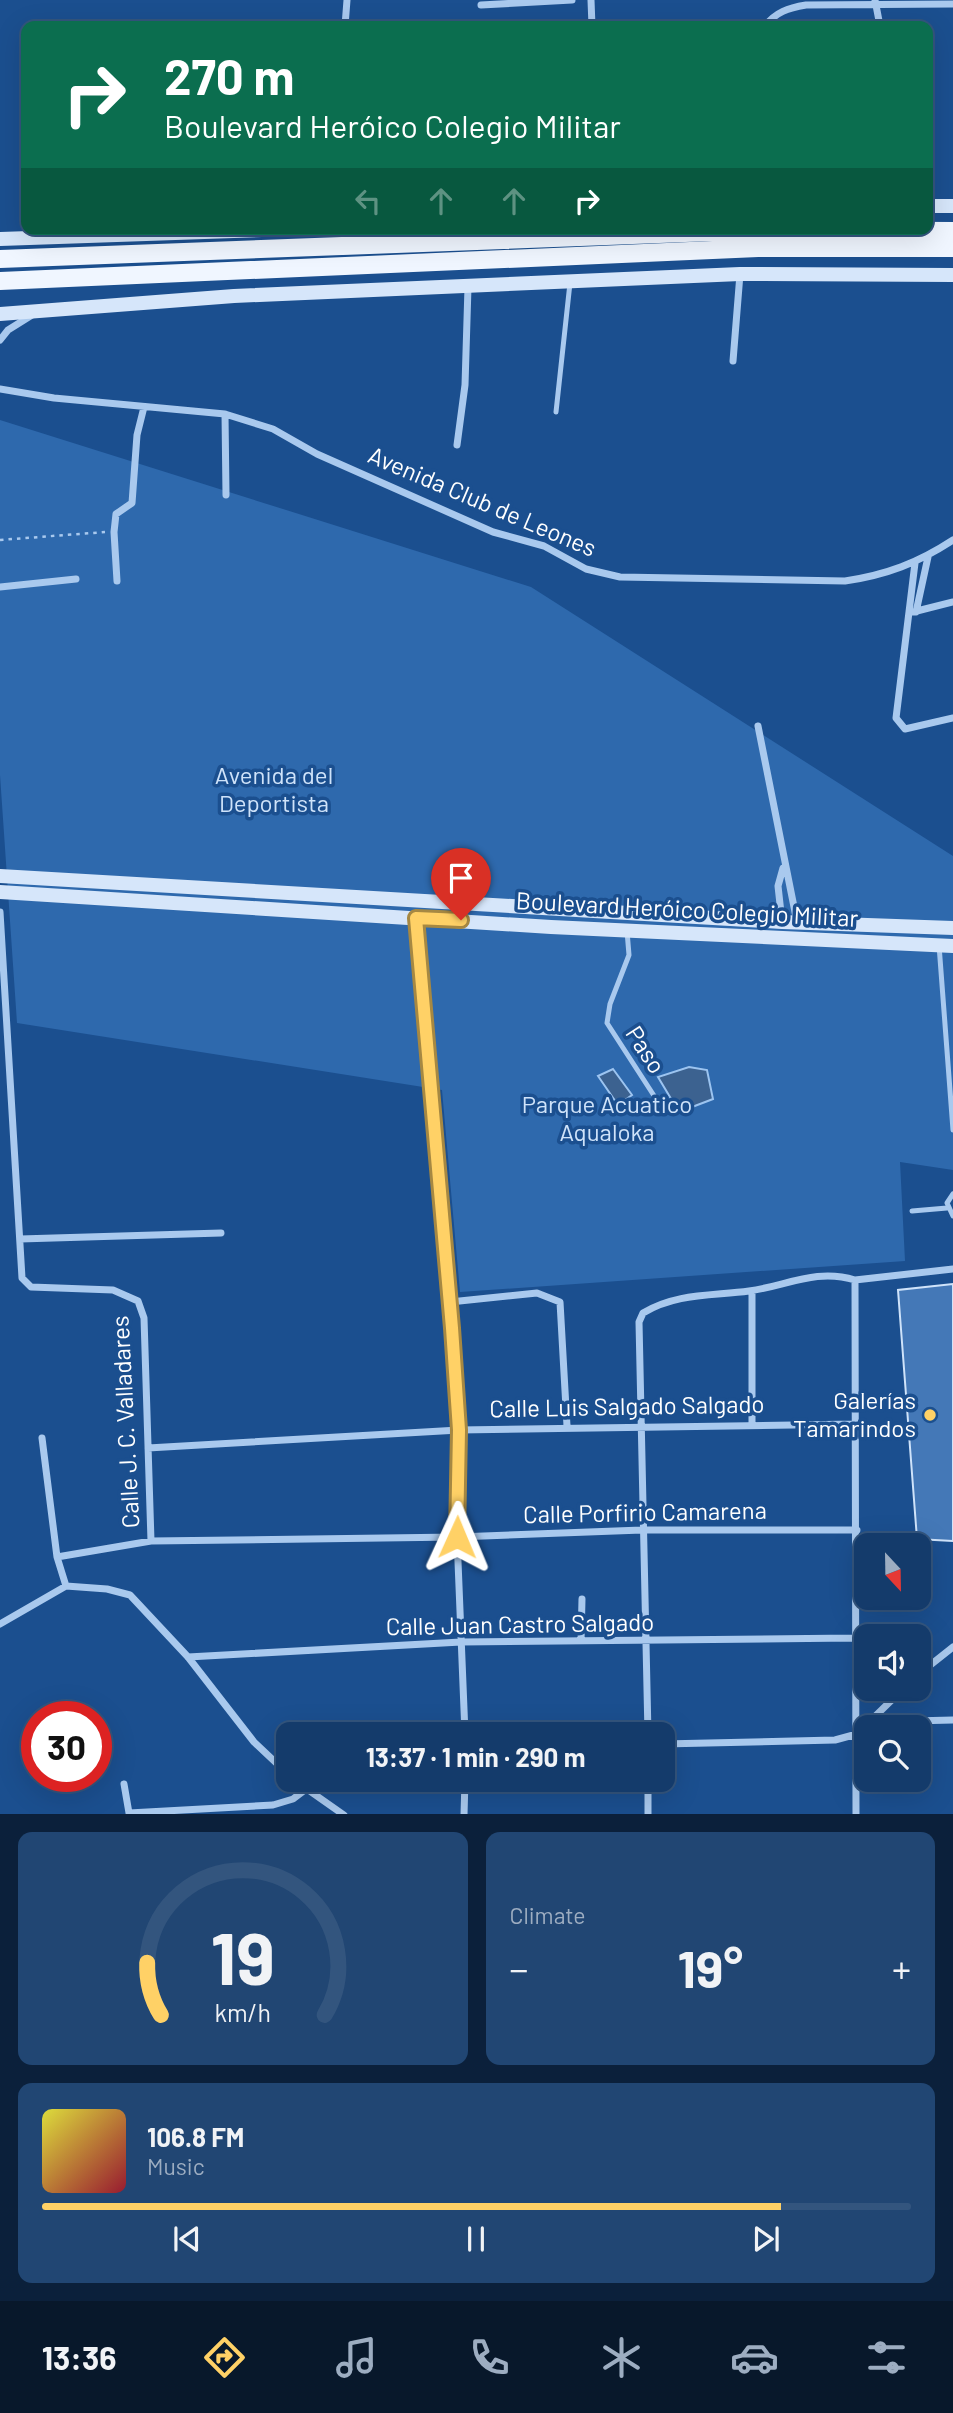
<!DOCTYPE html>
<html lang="en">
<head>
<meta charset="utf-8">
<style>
  body { margin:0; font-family:Barlow,sans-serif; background:#214673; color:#f1f3f6; height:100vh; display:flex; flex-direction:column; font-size:26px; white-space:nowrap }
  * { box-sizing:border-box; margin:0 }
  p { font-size:23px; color:#9dadc1 }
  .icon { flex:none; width:38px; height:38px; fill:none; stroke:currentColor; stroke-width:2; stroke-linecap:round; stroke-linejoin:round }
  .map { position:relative; height:1814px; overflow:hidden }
  .panel { display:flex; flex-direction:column; gap:18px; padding:18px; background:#0b203b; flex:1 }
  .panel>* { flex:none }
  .hud { position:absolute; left:21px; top:21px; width:912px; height:214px; border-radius:14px; box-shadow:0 7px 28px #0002,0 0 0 2px #33557e; background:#0b6e4f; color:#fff; overflow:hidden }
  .needle { width:46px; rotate:158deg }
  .fabs { position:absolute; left:854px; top:1533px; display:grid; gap:14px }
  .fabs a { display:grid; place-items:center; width:77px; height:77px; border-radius:14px; background:#143b6b; box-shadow:0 7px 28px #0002,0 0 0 2px #33557e; font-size:35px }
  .speed { position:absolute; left:21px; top:1701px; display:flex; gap:14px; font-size:35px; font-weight:700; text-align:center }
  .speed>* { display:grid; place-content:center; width:91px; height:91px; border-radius:50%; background:#143b6b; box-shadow:0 7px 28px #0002,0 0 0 2px #33557e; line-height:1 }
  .speed .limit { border:10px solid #d22; background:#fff; color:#111 }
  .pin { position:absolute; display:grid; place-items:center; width:60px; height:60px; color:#fff; margin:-72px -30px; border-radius:50% 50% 50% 0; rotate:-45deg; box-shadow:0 0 7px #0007 }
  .pin .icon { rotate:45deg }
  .me { position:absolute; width:77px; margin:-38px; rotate:1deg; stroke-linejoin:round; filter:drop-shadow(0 0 5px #0008) }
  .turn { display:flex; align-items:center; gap:24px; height:147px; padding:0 28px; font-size:32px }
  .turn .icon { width:91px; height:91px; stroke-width:2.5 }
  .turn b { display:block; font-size:49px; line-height:60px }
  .lanes { display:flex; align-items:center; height:66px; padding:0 28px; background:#0003; justify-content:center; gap:35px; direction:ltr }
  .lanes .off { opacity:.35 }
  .big { font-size:52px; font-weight:700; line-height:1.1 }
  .panel .widget { flex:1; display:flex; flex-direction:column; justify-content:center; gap:10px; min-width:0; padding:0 24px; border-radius:14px; background:#214673 }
  .panel .dial { align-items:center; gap:0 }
  .dial svg { height:182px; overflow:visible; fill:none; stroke:#33557e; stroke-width:7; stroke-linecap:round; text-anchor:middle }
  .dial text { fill:#f1f3f6; stroke:none }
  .song { display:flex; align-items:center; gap:21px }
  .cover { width:84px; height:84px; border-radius:10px; background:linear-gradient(135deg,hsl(60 70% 55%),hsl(350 70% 35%)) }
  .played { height:7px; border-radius:4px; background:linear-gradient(90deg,#ffd166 85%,#33557e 85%) }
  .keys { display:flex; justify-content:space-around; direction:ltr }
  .heat { display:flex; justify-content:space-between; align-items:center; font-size:38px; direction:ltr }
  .panel .tiles { flex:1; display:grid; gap:18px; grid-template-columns:1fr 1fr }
  .widget:last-child { grid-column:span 2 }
  .trip { position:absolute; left:276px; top:1722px; width:399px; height:70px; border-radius:14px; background:#143b6b; box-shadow:0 7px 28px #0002,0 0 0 2px #33557e; font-weight:700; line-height:70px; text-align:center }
  .menu { display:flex; height:112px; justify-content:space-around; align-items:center; background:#08182b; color:#9dadc1 }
  .menu .icon { width:49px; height:49px }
  .menu .on { color:#ffd166 }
  .menu b { font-size:32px; color:#f1f3f6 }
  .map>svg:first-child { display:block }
  .green { fill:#2e69ad }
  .water { fill:#3c6290; stroke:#9cc4f0; stroke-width:2 }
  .building { fill:#4478b7; stroke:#cfe3fa; stroke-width:2 }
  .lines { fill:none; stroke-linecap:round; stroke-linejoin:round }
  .path { stroke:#a9c9ee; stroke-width:2.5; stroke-dasharray:3.5 5; stroke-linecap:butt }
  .lane { stroke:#a9c9ee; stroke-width:5 }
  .street { stroke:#a9c9ee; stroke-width:7 }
  .secondary { stroke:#d6e6fa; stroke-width:14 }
  .primary { stroke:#f0f6ff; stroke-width:18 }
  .route-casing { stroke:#a68842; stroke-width:18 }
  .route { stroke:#ffd166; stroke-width:12 }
  .poi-dot { fill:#ffd166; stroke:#1b4f8f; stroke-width:2.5 }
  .labels { text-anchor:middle; stroke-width:7; stroke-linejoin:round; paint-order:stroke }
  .street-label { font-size:24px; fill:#fff; stroke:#1b4f8f }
  .park-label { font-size:24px; fill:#cfe3fa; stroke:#1b4f8f }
  .poi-label { font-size:24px; fill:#fff; stroke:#1b4f8f; text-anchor:end }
</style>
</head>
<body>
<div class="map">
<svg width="953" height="1815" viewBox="0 0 953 1815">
  <rect width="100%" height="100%" fill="#1b4f8f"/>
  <path class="green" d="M0 420 531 587 953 856V1170L900 1162 905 1261 460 1292 442 1090 17 1023 0 775Z"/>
  <path class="water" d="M689 1067 707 1070 713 1099 679 1112 658 1077Z
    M613 1069 632 1095 618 1105 598 1076Z"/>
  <path class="building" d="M953 1284V1541L917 1539 898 1290Z"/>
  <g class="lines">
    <path class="path" d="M0 540 105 532"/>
    <path class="lane" d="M556 412 570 283
      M627 931 629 955 610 1004 607 1023 660 1105
      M939 945 953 1130
      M953 1194 947 1203 953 1216
      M912 1211 947 1208"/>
    <path class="street" d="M591 0 592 26
      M875 0 880 26
      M481 5 572 0
      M345 26 347 0
      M765 26C776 12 788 8 806 5L953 4
      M0 340 8 330 32 315
      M733 361 740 274
      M0 389 54 398 225 414 273 429 317 454 493 532 544 546 586 569 620 577 845 581C886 575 918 563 953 540
      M225 414 226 495
      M457 445 465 385 468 287
      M915 563 896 718 905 729 953 718
      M117 581 114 532 116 514 132 503 137 435 144 407
      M0 587 76 579
      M913 612 953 602
      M916 612 928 557
      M758 726 797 922
      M0 912 22 1278 31 1287 113 1290 138 1301 144 1318 151 1541
      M417 919 459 1430 457 1537 465 1734
      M782 922 778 886 783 868
      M20 1239 221 1233
      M855 1280 856 1815
      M752 1291V1425
      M450 1302 537 1293 560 1302 567 1426
      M42 1438 57 1557 66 1586
      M148 1448 459 1430 855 1424
      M57 1557 151 1541 457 1537 642 1530H857
      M0 1624 66 1586 107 1589 130 1595 188 1657 254 1742 289 1775
      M581 1641 582 1599
      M188 1657 461 1642 853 1638
      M919 1674 953 1647
      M871 1722 953 1720
      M648 1734 639 1322 643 1313C676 1293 712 1296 749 1291 786 1286 816 1268 855 1280L953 1269
      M663 1744 835 1740 857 1734 903 1689
      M294 1780 344 1815
      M648 1780V1815
      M124 1784 129 1813 273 1805 293 1799 318 1780
      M464 1815 465 1780"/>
    <path class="secondary" d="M928 206H953
      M0 239 292 229
      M0 314 234 296 740 274 953 275
      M0 876 782 922 953 928
      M0 892 551 927 953 946"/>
    <path class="primary" d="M0 259 764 230 953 231
      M0 281 758 248H953"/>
  </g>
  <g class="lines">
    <g class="route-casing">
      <path id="route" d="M457 1537 459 1430 452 1328 416 918 461 920"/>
    </g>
    <use href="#route" class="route"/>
  </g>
  <circle class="poi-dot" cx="930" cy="1415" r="7"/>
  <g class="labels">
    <g class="street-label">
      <text transform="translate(482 502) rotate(23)" y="8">Avenida Club de Leones</text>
      <text transform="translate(687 910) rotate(3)" y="8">Boulevard Heróico Colegio Militar</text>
      <text transform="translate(645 1050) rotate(57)" y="8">Paso</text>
      <text transform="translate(627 1407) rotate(-1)" y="8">Calle Luis Salgado Salgado</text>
      <text transform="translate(126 1422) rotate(-93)" y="8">Calle J. C. Valladares</text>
      <text transform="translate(645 1513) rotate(-1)" y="8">Calle Porfirio Camarena</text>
      <text transform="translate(520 1625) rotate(-1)" y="8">Calle Juan Castro Salgado</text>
    </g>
    <g class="park-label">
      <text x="274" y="784">Avenida del<tspan x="274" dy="28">Deportista</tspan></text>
      <text x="607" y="1113">Parque Acuatico<tspan x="607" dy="28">Aqualoka</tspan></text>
    </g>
    <g class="poi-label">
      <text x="916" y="1409">Galerías<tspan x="916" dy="28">Tamarindos</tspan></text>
    </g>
  </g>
</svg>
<div class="fabs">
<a><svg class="needle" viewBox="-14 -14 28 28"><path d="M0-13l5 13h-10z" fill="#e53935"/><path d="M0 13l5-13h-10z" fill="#9dadc1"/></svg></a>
<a><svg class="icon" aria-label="sound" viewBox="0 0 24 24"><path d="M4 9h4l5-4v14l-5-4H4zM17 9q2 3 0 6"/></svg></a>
<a><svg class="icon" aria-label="search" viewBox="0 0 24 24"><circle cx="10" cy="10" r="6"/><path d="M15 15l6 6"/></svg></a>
</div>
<div class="speed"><div class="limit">30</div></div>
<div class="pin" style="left:461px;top:920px;background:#d93025"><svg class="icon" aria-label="arrive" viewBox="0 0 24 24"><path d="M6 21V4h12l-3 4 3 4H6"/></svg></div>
<svg class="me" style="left:457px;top:1537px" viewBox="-20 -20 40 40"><path d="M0-17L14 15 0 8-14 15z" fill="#ffd166" stroke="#fff" stroke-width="4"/></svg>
<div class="trip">13:37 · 1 min · 290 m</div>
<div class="hud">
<div class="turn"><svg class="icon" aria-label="right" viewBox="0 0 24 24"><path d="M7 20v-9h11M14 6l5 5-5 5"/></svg><div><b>270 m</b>Boulevard Heróico Colegio Militar</div></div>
<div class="lanes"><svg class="icon off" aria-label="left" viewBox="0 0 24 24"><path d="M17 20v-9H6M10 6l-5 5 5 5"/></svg><svg class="icon off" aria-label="ahead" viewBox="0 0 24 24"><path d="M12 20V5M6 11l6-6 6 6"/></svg><svg class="icon off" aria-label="ahead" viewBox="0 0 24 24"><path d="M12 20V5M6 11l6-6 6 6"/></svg><svg class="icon" aria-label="right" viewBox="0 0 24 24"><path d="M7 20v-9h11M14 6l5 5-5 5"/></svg></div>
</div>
</div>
<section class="panel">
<div class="tiles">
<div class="widget dial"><svg viewBox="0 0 100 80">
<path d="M14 69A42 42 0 1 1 86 69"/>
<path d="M14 69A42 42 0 0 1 8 46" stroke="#ffd166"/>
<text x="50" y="56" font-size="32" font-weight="700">19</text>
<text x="50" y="72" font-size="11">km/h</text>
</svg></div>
<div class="widget"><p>Climate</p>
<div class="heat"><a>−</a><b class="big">19°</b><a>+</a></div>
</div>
<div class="widget">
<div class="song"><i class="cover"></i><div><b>106.8 FM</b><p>Music</p></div></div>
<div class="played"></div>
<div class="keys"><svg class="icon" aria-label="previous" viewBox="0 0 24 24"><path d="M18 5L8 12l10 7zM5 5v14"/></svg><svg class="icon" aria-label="pause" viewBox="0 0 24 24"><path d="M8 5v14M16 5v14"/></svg><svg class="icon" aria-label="next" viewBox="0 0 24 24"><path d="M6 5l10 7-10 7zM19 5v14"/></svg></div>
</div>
</div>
</section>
<nav class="menu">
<b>13:36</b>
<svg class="icon on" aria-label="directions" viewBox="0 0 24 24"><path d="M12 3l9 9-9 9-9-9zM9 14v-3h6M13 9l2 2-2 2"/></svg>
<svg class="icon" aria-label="music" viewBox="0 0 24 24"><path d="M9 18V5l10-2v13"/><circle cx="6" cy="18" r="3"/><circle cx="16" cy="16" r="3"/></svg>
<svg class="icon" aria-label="phone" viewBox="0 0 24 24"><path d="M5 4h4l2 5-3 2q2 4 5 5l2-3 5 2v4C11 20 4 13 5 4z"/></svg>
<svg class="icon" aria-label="climate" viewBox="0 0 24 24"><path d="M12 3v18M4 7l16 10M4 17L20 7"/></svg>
<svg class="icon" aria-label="car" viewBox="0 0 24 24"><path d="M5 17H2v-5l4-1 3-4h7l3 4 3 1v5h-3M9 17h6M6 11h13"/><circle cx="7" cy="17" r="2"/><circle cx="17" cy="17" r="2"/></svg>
<svg class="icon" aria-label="filters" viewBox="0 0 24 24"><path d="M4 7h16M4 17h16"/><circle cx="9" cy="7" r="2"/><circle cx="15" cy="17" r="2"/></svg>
</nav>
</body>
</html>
